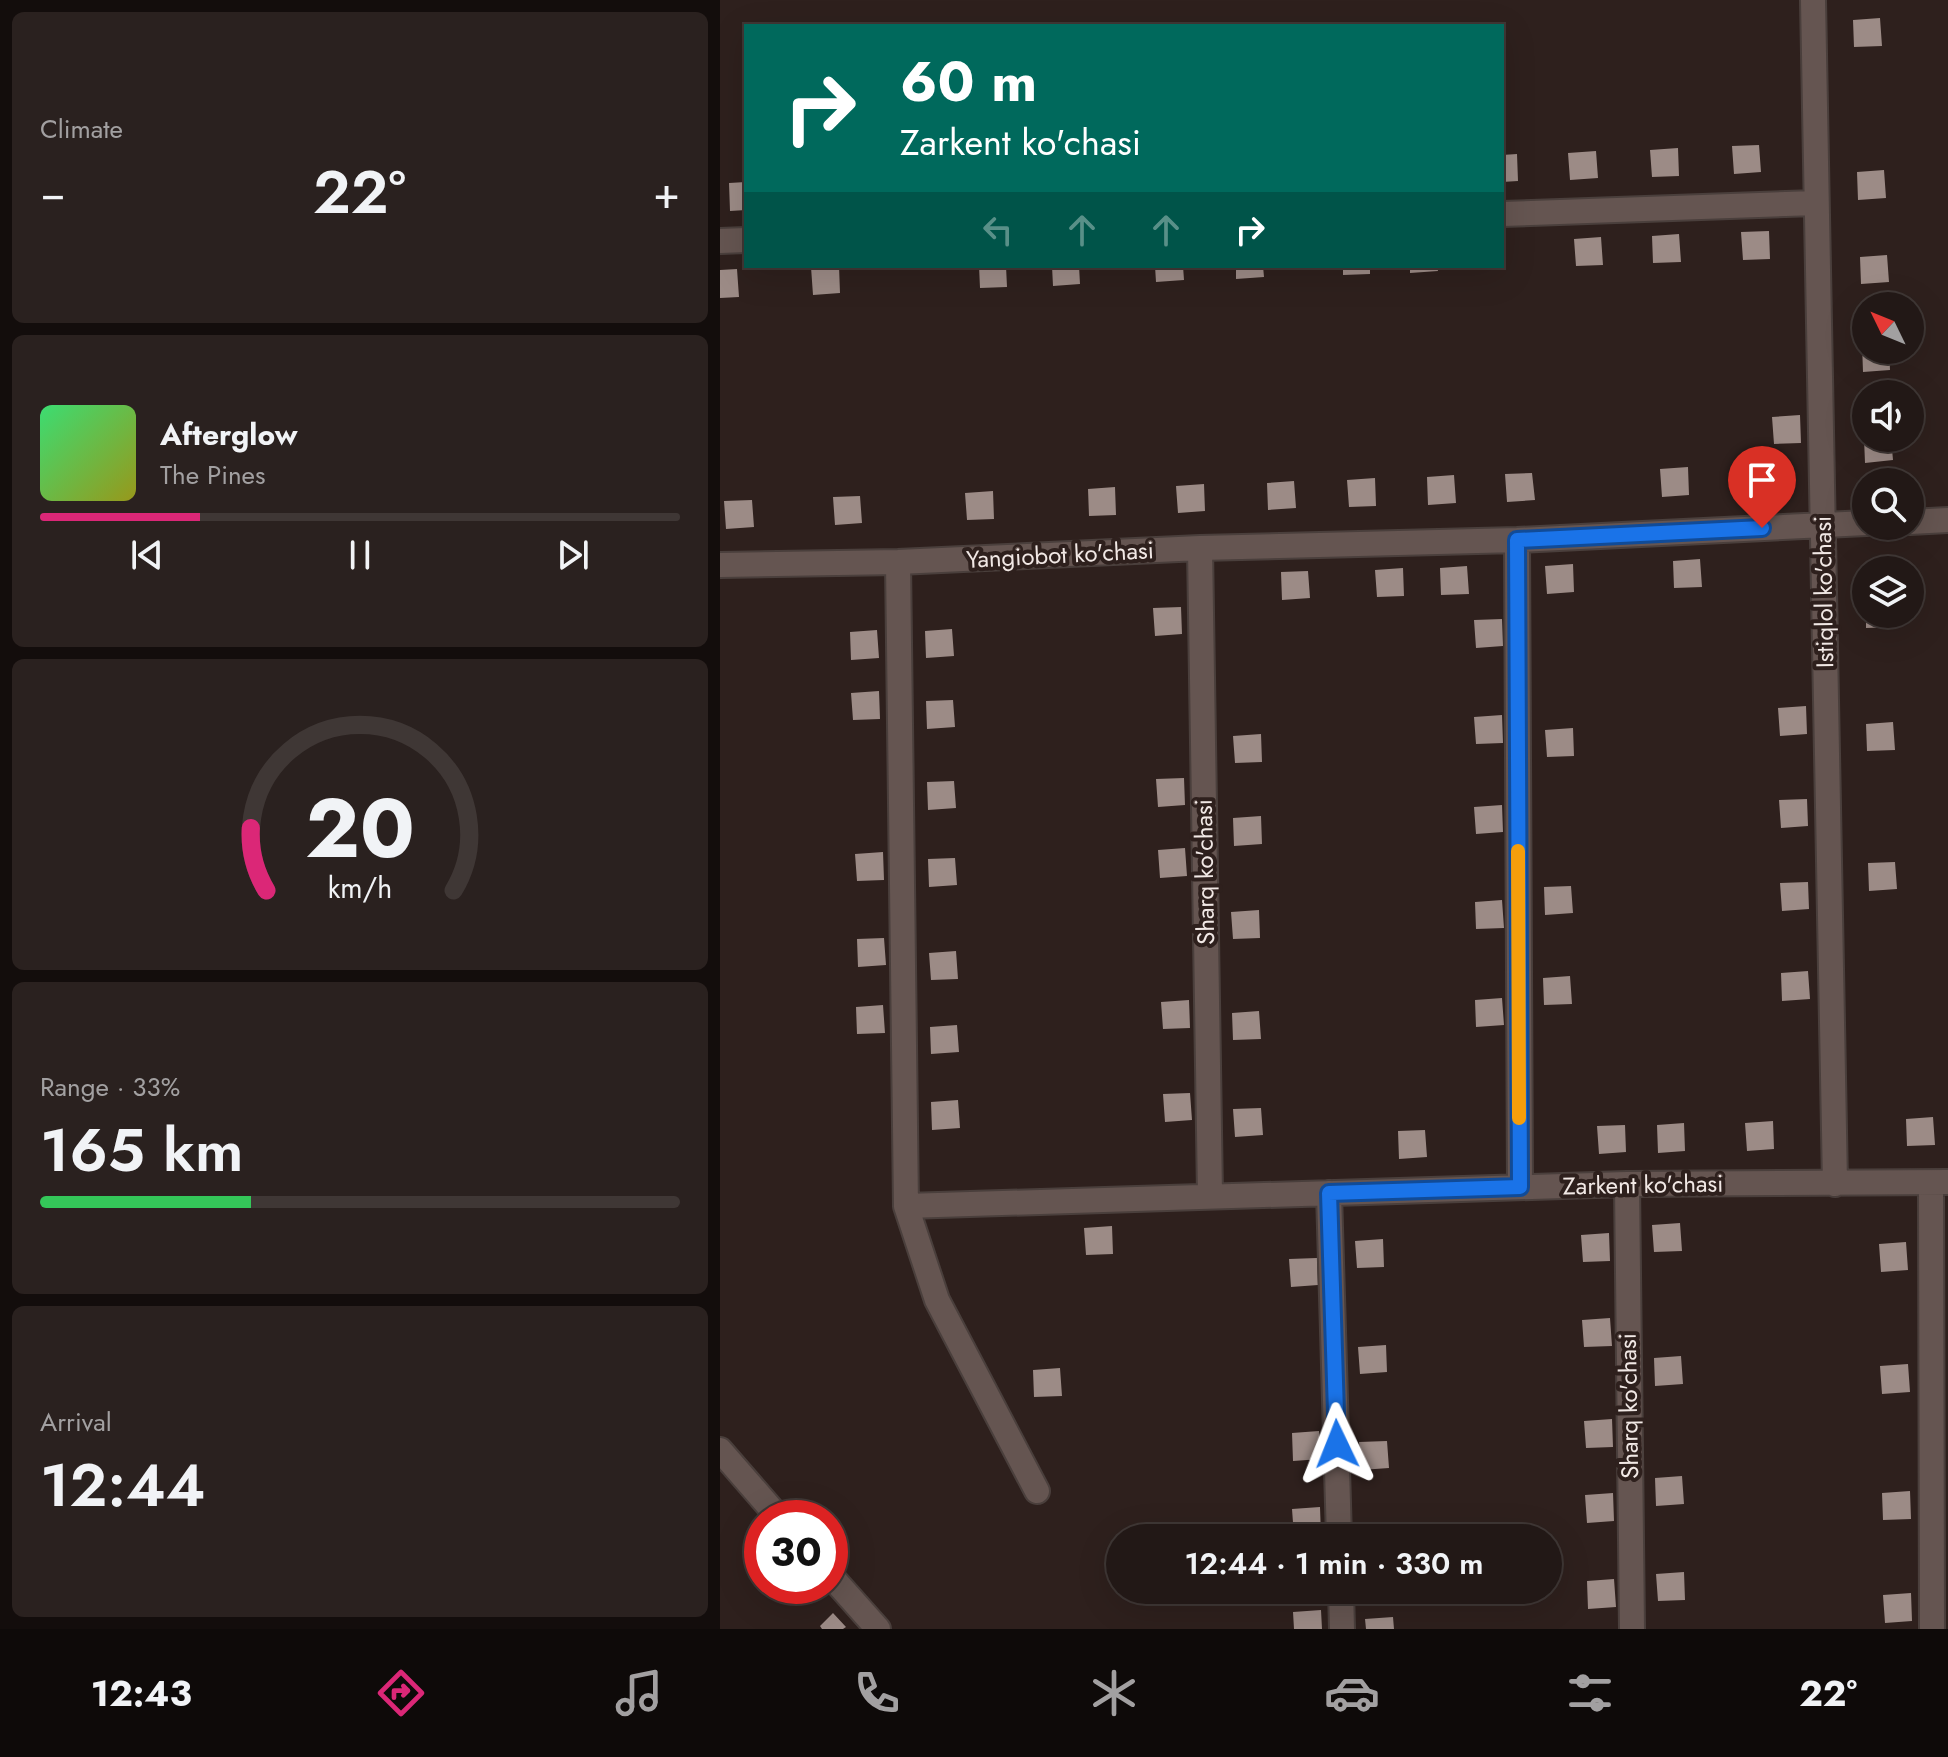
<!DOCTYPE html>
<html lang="en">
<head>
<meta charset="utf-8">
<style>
  body { margin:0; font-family:Jost,sans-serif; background:#2a211f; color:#f1f3f6; height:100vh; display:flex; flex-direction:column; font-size:30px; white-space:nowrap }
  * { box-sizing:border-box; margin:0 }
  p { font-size:26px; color:#a2a0a1 }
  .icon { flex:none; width:44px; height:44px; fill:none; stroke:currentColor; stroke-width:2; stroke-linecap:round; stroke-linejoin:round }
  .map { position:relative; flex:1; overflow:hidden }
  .panel { display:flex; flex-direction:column; gap:12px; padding:12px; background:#130d0c; width:720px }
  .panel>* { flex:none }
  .top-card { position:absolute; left:24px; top:24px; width:760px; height:244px; border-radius:0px; box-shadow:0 8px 32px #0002,0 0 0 2px #3f3735; background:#00695c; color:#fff; overflow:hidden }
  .needle { width:52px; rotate:313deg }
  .controls { position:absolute; left:1132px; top:292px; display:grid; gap:16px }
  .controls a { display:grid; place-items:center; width:72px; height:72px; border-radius:50%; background:#221816; box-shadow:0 8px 32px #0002,0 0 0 2px #3f3735; font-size:40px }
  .speed { position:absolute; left:24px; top:1500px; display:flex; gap:16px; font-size:40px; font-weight:700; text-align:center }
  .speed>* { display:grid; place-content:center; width:104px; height:104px; border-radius:50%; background:#221816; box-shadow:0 8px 32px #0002,0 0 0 2px #3f3735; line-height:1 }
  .speed .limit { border:12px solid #d22; background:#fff; color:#111 }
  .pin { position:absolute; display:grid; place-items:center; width:68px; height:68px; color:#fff; margin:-82px -34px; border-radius:50% 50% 50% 0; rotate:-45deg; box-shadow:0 0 8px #0007 }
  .pin .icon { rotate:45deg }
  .me { position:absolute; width:88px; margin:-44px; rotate:358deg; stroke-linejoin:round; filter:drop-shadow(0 0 6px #0008) }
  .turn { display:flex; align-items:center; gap:28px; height:168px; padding:0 24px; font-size:36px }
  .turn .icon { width:104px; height:104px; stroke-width:2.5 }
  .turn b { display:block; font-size:56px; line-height:68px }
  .lanes { display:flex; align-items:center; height:76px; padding:0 24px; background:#0003; justify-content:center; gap:40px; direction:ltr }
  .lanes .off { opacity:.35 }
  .big { font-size:60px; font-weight:600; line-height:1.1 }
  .panel .tile { flex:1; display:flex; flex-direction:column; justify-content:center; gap:12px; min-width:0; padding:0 28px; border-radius:12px; background:#2a211f }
  .panel .dial { align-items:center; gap:0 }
  .dial svg { height:208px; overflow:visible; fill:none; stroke:#3f3735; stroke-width:7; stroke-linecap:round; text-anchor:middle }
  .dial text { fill:#f1f3f6; stroke:none }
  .song { display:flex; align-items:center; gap:24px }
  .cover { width:96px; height:96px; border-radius:12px; background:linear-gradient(135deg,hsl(140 70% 55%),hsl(60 70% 35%)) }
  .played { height:8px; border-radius:4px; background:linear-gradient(90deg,#db2777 25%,#3f3735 25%) }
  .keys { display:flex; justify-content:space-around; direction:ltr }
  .heat { display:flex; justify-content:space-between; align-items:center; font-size:44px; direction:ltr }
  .charge { height:12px; border-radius:6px; background:linear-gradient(90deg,#34c759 33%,#3f3735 0) }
  .trip { position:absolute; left:386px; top:1524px; width:456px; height:80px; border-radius:40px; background:#221816; box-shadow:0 8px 32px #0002,0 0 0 2px #3f3735; font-weight:600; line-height:80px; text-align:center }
  .menu { display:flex; height:128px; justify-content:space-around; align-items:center; background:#0e0a09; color:#a2a0a1 }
  .menu .icon { width:56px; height:56px }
  .menu .selected { color:#db2777 }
  .menu b { font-size:36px; color:#f1f3f6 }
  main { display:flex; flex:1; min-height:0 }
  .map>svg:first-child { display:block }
  .building { fill:#9c8b86 }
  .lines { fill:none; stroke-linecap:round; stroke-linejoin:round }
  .minor-casing { stroke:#4a3f3c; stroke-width:28 }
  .minor { stroke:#655551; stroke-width:24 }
  .route-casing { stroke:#114b97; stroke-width:20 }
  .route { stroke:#1a73e8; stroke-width:14 }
  .slow { stroke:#f59e0b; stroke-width:14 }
  .labels { text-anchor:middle; stroke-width:8; stroke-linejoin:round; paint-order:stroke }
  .street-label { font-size:24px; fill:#f1e8e5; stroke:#2e201d }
</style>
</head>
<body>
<main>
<section class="panel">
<div class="tile"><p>Climate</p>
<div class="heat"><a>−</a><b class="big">22°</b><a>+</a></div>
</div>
<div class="tile">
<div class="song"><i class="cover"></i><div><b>Afterglow</b><p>The Pines</p></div></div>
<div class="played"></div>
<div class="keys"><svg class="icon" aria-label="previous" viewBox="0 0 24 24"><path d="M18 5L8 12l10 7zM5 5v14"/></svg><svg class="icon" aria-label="pause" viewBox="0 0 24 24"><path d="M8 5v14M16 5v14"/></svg><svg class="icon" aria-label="next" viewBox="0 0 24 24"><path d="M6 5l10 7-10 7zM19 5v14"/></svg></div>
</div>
<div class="tile dial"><svg viewBox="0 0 100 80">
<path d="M14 69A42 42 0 1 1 86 69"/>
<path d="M14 69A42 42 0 0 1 8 45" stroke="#db2777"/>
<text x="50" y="56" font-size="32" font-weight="700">20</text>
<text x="50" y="72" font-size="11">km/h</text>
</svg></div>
<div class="tile"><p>Range · 33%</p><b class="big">165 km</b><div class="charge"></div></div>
<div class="tile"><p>Arrival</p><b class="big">12:44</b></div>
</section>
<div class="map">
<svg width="1228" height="1629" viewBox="0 0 1228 1629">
  <rect width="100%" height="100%" fill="#2e201d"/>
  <path class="building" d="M1160 18 1162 46 1134 47 1133 20Z
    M1039 145 1041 172 1014 174 1012 146Z
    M958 148 959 176 932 177 930 150Z
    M876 151 878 178 850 180 848 153Z
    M797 154 798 181 782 182V155Z
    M1164 170 1166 198 1138 200 1137 172Z
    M26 182V210L10 211 9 183Z
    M1049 231 1050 259 1023 260 1021 232Z
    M959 234 961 262 933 263 932 236Z
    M881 237 883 265 856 266 854 239Z
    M1167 255 1169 282 1141 284 1140 257Z
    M119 266 120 293 93 295 91 267Z
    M259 266H286L287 287 260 288Z
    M332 266H359L360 284 333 286Z
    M435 266H463L464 280 436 282Z
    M516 266H543L544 277 516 279Z
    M623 266H650V274L623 275Z
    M690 266H717L718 271 690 273Z
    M17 269 19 297 0 298V270Z
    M1142 344H1146V350H1169L1170 370 1143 372Z
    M1080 415 1081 443 1054 444 1052 417Z
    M1144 438H1171L1173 460 1145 463Z
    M968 467 969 495 942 497 940 469Z
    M812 473 815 500 787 502 785 474Z
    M734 475 736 503 708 505 707 477Z
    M655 478 656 506 629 507 627 480Z
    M574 481 576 508 548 510 547 483Z
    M484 484 485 511 458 513 456 486Z
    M395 487 396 515 369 516 368 489Z
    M273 491 274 519 247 520 245 493Z
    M140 496 142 523 115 525 113 497Z
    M32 500 34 527 6 529 4 501Z
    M980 559 982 587 954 588 953 561Z
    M853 564 854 592 827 594 825 566Z
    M747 566 749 594 721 595 720 568Z
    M683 568 684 596 657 597 655 570Z
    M588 571 590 598 562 600 561 572Z
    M461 607 462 634 435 636 433 608Z
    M1146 614H1173L1174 627 1146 628Z
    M782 619 783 646 756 648 754 620Z
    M232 629 234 656 206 658 205 631Z
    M157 630 159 658 131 660 130 632Z
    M159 691 160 719 133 720 131 693Z
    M233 700 235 727 207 729 206 701Z
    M1086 706 1087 734 1060 736 1058 708Z
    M782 715 783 743 756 744 754 717Z
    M1173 722 1175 750 1147 751 1146 724Z
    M853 728 854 756 827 757 825 730Z
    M541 734 542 762 515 763 513 736Z
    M464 778 465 805 438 807 436 779Z
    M234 781 236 808 208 810 207 782Z
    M1087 799 1088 826 1061 828 1059 800Z
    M782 805 783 832 756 834 754 807Z
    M541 816 542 844 514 846 513 818Z
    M465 848 467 876 440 878 438 850Z
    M163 852 164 880 137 881 135 854Z
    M235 858 237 885 209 887 208 859Z
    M1175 862 1177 889 1149 891 1148 863Z
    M1088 882 1089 909 1062 911 1060 883Z
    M851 886 853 913 825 915 824 887Z
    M782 900 784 928 756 929 755 902Z
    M539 910 540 938 513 939 511 912Z
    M164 938 166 965 138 967 137 939Z
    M236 951 238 979 211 980 209 953Z
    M1088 971 1090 999 1062 1001 1061 973Z
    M850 976 852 1004 824 1005 823 978Z
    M782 998 784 1025 756 1027 755 1000Z
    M469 1000 470 1028 443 1029 441 1002Z
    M163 1005 165 1033 137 1034 136 1007Z
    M539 1011 541 1039 513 1040 512 1013Z
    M237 1025 239 1052 211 1054 210 1027Z
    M470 1093 472 1120 445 1122 443 1094Z
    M238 1100 240 1128 212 1130 211 1102Z
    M541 1108 543 1135 515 1137 513 1109Z
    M1213 1117 1215 1145 1187 1146 1186 1119Z
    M1053 1121 1054 1149 1027 1151 1025 1123Z
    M964 1123 965 1151 938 1153 937 1125Z
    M905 1125 906 1152 879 1154 877 1126Z
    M705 1130 707 1157 679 1159 678 1131Z
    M960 1223 962 1251 934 1252 932 1225Z
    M392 1226 393 1254 366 1255 364 1228Z
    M889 1233 890 1261 863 1262 861 1235Z
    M663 1239 664 1267 637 1268 635 1241Z
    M1186 1242 1188 1270 1161 1272 1159 1244Z
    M597 1258 598 1285 571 1287 569 1259Z
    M890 1318 892 1346 864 1347 862 1320Z
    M666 1345 667 1372 640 1374 638 1347Z
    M961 1356 963 1384 935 1386 934 1358Z
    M1188 1364 1190 1392 1162 1394 1160 1366Z
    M340 1368 342 1396 314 1397 313 1370Z
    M892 1419 893 1447 866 1448 864 1421Z
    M599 1431 601 1459 573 1461 572 1433Z
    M667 1441 669 1468 641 1470 639 1442Z
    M962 1476 964 1504 936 1506 935 1478Z
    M1190 1491 1191 1519 1163 1520 1162 1493Z
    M893 1493 894 1521 867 1523 865 1495Z
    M600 1507 601 1535 574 1536 572 1509Z
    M964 1572 965 1600 938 1601 936 1574Z
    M894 1579 896 1607 868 1609 867 1581Z
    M77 1586H90L96 1592 83 1605 71 1592Z
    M1191 1593 1192 1621 1165 1623 1163 1595Z
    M601 1610 602 1629H574L573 1612Z
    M113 1613 126 1627 123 1629H102L100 1626Z
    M673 1617 674 1629H646L645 1619Z"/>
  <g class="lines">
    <g class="minor-casing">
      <path id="minor" d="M1093 0 1115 1184
        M782 214 1095 203
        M0 241 26 240
        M1190 522 1228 520
        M797 540 800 1187
        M480 548 490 1195
        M178 562 186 1206 217 1300 317 1491
        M0 565 178 562 480 548 797 540 1146 523
        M1211 1183 1212 1629
        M907 1184 912 1629
        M609 1193 619 1538
        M186 1206 907 1184 1228 1182
        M0 1450 59 1518
        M110 1575 158 1629
        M621 1590 622 1629"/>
    </g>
    <use href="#minor" class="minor"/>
  </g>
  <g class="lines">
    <g class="route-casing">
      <path id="route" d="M617 1444 609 1193 800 1187 797 540 1042 528"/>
    </g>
    <use href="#route" class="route"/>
    <path class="slow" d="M798 851 799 1118"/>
  </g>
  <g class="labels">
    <g class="street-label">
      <text transform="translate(340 555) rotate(-3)" y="8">Yangiobot ko'chasi</text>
      <text transform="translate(1104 592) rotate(-91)" y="8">Istiqlol ko'chasi</text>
      <text transform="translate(485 872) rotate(-91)" y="8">Sharq ko'chasi</text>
      <text transform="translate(923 1185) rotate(-1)" y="8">Zarkent ko'chasi</text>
      <text transform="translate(909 1406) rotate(-91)" y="8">Sharq ko'chasi</text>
    </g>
  </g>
</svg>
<div class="controls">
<a><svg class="needle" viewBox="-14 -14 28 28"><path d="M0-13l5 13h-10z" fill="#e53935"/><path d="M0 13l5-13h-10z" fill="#a2a0a1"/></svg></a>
<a><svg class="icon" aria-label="sound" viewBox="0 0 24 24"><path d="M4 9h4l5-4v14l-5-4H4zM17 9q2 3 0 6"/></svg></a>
<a><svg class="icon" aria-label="search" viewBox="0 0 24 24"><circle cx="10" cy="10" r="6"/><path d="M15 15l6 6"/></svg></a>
<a><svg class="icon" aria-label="layers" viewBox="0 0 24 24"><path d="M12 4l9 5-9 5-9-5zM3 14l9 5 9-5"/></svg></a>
</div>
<div class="speed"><div class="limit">30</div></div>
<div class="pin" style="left:1042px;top:528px;background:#d93025"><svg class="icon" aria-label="arrive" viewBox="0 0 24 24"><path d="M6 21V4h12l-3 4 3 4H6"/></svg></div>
<svg class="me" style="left:617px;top:1444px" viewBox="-20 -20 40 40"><path d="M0-17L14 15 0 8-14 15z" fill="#1a73e8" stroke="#fff" stroke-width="4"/></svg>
<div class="trip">12:44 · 1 min · 330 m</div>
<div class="top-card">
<div class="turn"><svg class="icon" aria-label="right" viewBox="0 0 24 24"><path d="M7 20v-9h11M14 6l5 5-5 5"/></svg><div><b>60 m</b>Zarkent ko'chasi</div></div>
<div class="lanes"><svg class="icon off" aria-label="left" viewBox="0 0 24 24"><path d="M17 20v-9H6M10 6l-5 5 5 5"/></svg><svg class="icon off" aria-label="ahead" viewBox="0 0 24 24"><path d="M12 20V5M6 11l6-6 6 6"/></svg><svg class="icon off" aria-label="ahead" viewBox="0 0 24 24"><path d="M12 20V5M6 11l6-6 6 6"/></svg><svg class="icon" aria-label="right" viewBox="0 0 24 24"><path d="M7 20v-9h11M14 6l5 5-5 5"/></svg></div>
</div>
</div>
</main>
<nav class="menu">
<b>12:43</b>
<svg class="icon selected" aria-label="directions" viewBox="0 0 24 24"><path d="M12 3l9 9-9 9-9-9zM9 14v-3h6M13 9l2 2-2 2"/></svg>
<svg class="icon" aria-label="music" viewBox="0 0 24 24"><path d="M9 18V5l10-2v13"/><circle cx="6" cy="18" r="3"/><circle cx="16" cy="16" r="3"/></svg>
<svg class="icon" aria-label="phone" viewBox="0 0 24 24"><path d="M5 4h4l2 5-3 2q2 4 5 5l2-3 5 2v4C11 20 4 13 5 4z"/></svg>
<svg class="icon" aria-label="climate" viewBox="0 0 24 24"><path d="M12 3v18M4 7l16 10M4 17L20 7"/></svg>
<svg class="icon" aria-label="car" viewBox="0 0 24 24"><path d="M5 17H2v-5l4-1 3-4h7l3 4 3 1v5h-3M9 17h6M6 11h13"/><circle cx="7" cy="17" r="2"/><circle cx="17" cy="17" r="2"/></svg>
<svg class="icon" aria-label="filters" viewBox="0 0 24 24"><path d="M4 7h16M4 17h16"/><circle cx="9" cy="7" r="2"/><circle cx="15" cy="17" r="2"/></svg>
<b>22°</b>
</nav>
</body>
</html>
